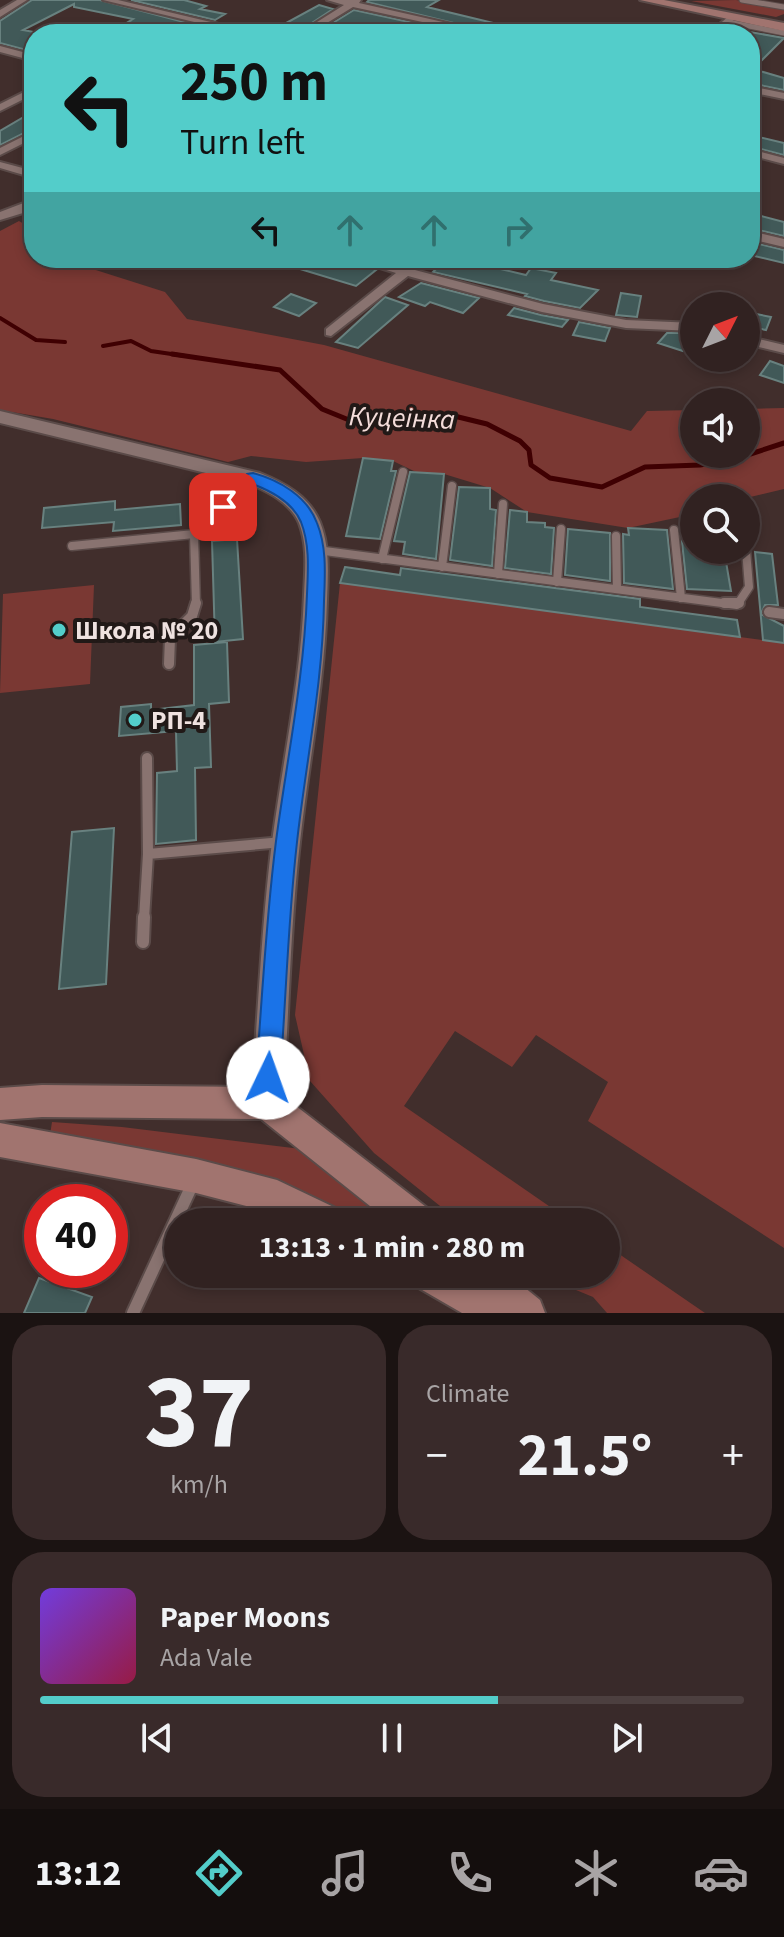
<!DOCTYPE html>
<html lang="en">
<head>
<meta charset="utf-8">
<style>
  body { margin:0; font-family:"Source Sans 3",sans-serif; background:#392a2a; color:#f1f3f6; height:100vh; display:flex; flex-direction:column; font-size:30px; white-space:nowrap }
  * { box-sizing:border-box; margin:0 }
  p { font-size:26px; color:#a8a4a5 }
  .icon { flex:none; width:44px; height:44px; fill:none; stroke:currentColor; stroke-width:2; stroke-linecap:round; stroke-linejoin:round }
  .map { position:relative; height:1313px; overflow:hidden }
  .sheet { display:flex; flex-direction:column; gap:12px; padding:12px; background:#1b1312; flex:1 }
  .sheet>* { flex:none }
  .top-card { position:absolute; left:24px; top:24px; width:736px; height:244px; border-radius:32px; box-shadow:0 4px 12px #0003,0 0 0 2px #4c3f3f; background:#53cdca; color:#111; overflow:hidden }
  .needle { width:52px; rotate:48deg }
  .fabs { position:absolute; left:680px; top:292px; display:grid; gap:16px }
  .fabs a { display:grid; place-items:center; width:80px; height:80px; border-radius:50%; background:#312221; box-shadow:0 4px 12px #0003,0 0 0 2px #4c3f3f; font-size:40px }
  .speed { position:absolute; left:24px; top:1184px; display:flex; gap:16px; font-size:40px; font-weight:700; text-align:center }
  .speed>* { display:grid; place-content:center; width:104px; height:104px; border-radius:50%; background:#312221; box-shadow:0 4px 12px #0003,0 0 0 2px #4c3f3f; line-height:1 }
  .speed .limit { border:12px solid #d22; background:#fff; color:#111 }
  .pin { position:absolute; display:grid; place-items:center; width:68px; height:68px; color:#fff; margin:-34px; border-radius:16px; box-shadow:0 4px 12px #0006 }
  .me { position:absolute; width:88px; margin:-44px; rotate:3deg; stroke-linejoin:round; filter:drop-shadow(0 0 6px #0008) }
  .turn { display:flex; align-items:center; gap:28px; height:168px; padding:0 24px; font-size:36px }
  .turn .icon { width:104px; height:104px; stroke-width:2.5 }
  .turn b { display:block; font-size:56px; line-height:68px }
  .lanes { display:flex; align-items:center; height:76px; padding:0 24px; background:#0003; justify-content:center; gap:40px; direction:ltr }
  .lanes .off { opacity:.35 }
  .big { font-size:60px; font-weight:700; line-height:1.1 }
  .sheet .widget { flex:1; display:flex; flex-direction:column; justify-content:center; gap:12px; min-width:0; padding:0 28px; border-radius:32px; background:#392a2a }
  .sheet .dial { align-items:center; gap:0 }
  .dial b { font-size:104px; line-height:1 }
  .song { display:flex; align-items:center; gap:24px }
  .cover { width:96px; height:96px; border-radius:12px; background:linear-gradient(135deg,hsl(260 70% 55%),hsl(340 70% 35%)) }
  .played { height:8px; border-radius:4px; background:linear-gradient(90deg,#53cdca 65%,#4c3f3f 65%) }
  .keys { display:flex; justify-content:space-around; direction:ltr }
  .heat { display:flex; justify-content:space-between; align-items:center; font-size:44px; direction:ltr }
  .sheet .tiles { flex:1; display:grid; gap:12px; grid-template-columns:1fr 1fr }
  .widget:last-child { grid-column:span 2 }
  .trip { position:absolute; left:164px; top:1208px; width:456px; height:80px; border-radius:40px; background:#312221; box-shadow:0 4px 12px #0003,0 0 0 2px #4c3f3f; font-weight:700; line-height:80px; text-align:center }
  .menu { display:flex; height:128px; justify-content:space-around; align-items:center; background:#140e0d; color:#a8a4a5 }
  .menu .icon { width:56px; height:56px }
  .menu .on { color:#53cdca }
  .menu b { font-size:36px; color:#f1f3f6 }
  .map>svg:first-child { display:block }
  .green { fill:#7a3833 }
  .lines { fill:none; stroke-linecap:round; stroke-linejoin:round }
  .stream-far1 { stroke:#3f0002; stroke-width:4 }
  .stream { stroke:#3f0002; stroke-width:5 }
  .building { fill:#415958; stroke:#68817f; stroke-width:2 }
  .service-far3-casing { stroke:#5b4b49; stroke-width:7 }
  .service-far2-casing { stroke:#5b4b49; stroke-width:11 }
  .service-far1-casing { stroke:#5b4b49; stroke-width:14 }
  .service-casing { stroke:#5b4b49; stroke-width:16 }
  .minor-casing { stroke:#5b4b49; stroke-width:4 }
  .tertiary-casing { stroke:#5b4b49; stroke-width:4 }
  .secondary-casing { stroke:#5b4b49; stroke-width:4 }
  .service-far3 { stroke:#897370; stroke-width:5 }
  .service-far2 { stroke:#897370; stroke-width:8 }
  .service-far1 { stroke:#897370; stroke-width:10 }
  .service { stroke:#897370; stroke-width:12 }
  .minor { fill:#897370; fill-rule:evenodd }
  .tertiary { fill:#897370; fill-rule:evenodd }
  .secondary { fill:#a1746f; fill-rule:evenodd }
  .route { fill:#1a73e8; stroke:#114b97; stroke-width:2 }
  .poi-dot { fill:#53cdca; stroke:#211917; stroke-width:3 }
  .labels { text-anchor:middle; stroke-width:8; stroke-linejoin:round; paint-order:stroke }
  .poi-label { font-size:26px; font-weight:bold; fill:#efe2e0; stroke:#211917; text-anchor:start }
  .water-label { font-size:28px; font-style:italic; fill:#f4ddda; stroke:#211917 }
</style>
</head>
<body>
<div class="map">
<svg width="784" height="1313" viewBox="0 0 784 1313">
  <rect width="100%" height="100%" fill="#412e2c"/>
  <path class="green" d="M736 0 784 8V14L776 17 691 1Z
    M19 221 34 230V258H58L165 292 187 319 324 345 631 431 647 411 694 410V454H746V409L784 408V489L746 498H694V514L628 528 527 512 490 488 444 474 416 472 393 461 363 458 306 462 251 456 228 462 53 419 0 410V231Z
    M340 583 784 643V1248L588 1121 608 1082 536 1035 512 1067 455 1031 404 1106 572 1222H460L374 1153 310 1081 295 1015Z
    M94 585 90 684 0 693 3 594Z
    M52 1122 122 1127 301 1149 395 1222H362L276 1181 50 1135Z
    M606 1245 705 1313H607L593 1297 537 1274H606Z"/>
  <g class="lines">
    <path class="stream-far1" d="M0 318 36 340 65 342
      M103 346 131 341 151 351 185 356"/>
    <path class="stream" d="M172 354 280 370 322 409 349 420 450 415 487 424 520 441 529 450 531 465 550 478 602 487 645 467 700 465 735 459 784 443"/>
  </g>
  <path class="building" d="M32 0H100L203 27 191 34H180L128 22 133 19 74 7V4L23 30 34 32V52L0 43V21Z
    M131 0H184L206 6 200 9 225 14 215 20Z
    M369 0H439L427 7 514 28 513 34H499L367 2Z
    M319 5 333 9 295 34H266Z
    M354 10 464 34H315Z
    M750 32 784 38 753 69 784 78V90L750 83Z
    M34 111V128L0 145V131Z
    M750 135 784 143V155L750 146Z
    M750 213 784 222V236L750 228Z
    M750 242 784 250V263L750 255Z
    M278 258H345L376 270 356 286 277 262Z
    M447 258 475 267 479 264 526 275 531 268 556 273 551 280 598 290 580 308 544 301 525 296 527 294 433 272Z
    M421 283 479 298 463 313 430 302 425 306 399 297Z
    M621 293 641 296 637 317 616 315Z
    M291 294 316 303 299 316 274 307Z
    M385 297 408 305 358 348 336 342Z
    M514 308 541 315 568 320 562 327 508 315Z
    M746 312 771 317 766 330 746 326Z
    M579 322 610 328 605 341 573 335Z
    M667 333H680L694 339 683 351 658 343Z
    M770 361 784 366V383L760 375Z
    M363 458 393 461 391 471H396L380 539 346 536Z
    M410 472 444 474 436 559 403 554 405 542 394 541Z
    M459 487 490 488V509L496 510 492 566 450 560Z
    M115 501V510L180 504 181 525 113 531 114 522 42 528 44 508Z
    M510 510 527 512V522L545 523V527L554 528 551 574 505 568Z
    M628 528 667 530 673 589 624 583 623 534 629 535Z
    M568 529 610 533V581L565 575Z
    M681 532 694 533V550H724L731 591 687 589Z
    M237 539 243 639 215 642 212 541Z
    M755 552 772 554 778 605H765L761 614 784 626V643L763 640Z
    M345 567 400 575 401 568 640 599V607L737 620 740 637 340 583Z
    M227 642 229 702 209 704 211 767 195 768 196 840 156 844 157 773 177 771 176 731 119 736 121 707 151 704V710L194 705V645Z
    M114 828 106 984 59 989 72 832Z
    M39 1278 92 1297 85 1313H24Z"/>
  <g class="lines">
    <g class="service-far3-casing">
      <path id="service-far3" d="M742 0 784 7
        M728 22 784 33"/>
    </g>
    <g class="service-far2-casing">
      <path id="service-far2" d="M674 530 681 598
        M616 536 617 589
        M72 546 194 534
        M317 550 737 605 749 587 746 550
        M382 559 403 472
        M442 567 452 486
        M498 574 503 504
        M557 582 561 529
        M196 605 194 534 253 478"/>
    </g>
    <g class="service-far1-casing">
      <path id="service-far1" d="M724 603H739
        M769 612 784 614
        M169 664 170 638 192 616 196 603
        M147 758 148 854
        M144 919 148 854 283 842"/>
    </g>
    <g class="service-casing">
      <path id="service" d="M143 942 144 917
        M133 1313 193 1183"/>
    </g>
    <g class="minor-casing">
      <path id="minor" d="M17 0H27L0 17V10Z
        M103 0H118L261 34H244Z
        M327 0H361L359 3 496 34H478L353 7 309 34H298L344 5Z
        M730 15 737 17 718 34H708Z
        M0 46 34 55V61L0 52Z
        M750 86 784 93V99L750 92Z
        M34 87V94L0 111V104Z
        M34 131V138L0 155V148Z
        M750 149 784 158V164L750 155Z
        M0 162 34 171V178L0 168Z
        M34 199V207L23 213 0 220V212Z
        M750 231 784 239V247L750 239Z
        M348 258H368L404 267 415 258H429L415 270 543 304 626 320 694 323V331L626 328 542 312 408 276 331 336 326 335V329L396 273Z
        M746 336 784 345V353L746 344Z"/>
    </g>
    <g class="tertiary-casing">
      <path id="tertiary" d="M0 411 260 473C285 483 309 496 320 522 330 547 328 573 327 600 325 681 309 761 300 842 290 928 289 1016 283 1103L278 1114 267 1119 256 1114 251 1103C258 1016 261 928 272 842 283 759 301 678 304 595 305 570 308 546 299 523 290 502 267 491 247 483L0 423Z"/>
    </g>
    <g class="secondary-casing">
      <path id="secondary" d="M640 0H664L784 23V31Z
        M42 1085 267 1087 278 1092 430 1210 435 1222H390L261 1119 42 1117 0 1120V1088Z
        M0 1123 196 1159 277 1180 340 1210 345 1222H291L273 1213 196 1193 0 1157Z
        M412 1274H508L540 1300 545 1313H462L417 1287Z"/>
    </g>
    <use href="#service-far3" class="service-far3"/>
    <use href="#service-far2" class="service-far2"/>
    <use href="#service-far1" class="service-far1"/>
    <use href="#service" class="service"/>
    <use href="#minor" class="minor"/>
    <use href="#tertiary" class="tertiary"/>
    <use href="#secondary" class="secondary"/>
  </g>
  <path class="route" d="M253 473C279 480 307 496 317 523 327 548 325 574 324 601 323 682 306 761 297 842 288 920 286 999 280 1078L276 1086 268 1090 259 1086 256 1078C262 999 266 919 276 841 287 759 304 678 307 594 308 570 310 545 301 522 293 503 273 492 255 485L229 511H218V503L247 474Z"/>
  <g class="poi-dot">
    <circle cx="59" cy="630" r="8"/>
    <circle cx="135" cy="720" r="8"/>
  </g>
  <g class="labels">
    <g class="poi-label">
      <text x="75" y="639">Школа № 20</text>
      <text x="151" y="729">РП-4</text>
    </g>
    <g class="water-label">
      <text transform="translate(402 417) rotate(2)" y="10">Куцеінка</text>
    </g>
  </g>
</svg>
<div class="fabs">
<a><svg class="needle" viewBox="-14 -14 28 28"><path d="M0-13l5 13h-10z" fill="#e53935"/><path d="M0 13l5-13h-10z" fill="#a8a4a5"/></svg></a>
<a><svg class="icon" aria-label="sound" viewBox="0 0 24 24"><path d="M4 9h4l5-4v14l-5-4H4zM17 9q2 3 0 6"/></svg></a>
<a><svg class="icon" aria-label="search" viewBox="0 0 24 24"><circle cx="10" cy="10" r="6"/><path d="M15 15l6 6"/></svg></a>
</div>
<div class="speed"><div class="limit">40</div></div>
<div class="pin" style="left:223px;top:507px;background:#d93025"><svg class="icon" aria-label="arrive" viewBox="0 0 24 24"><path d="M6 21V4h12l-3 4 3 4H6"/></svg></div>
<svg class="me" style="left:268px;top:1078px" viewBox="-20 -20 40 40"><circle r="19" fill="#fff"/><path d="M0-13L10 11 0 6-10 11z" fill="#1a73e8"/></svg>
<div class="trip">13:13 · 1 min · 280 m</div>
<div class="top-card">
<div class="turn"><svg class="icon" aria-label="left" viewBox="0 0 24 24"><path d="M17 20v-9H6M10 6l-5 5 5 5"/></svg><div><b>250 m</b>Turn left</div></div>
<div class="lanes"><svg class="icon" aria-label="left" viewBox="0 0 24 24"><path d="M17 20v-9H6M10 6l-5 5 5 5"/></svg><svg class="icon off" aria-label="ahead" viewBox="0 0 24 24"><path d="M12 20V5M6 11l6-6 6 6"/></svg><svg class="icon off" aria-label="ahead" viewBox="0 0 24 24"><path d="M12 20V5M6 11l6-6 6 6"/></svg><svg class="icon off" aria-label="right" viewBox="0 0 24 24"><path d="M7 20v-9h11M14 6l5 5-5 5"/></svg></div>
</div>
</div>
<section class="sheet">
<div class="tiles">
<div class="widget dial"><b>37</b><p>km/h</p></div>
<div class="widget"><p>Climate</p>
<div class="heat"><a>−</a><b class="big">21.5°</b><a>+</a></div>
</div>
<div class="widget">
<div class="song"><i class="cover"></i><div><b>Paper Moons</b><p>Ada Vale</p></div></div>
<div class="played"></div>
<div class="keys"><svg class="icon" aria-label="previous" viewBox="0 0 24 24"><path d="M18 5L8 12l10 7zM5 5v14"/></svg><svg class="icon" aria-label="pause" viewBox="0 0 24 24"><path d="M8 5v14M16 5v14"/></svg><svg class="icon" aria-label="next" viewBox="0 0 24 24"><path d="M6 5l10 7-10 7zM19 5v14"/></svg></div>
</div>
</div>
</section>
<nav class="menu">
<b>13:12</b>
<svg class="icon on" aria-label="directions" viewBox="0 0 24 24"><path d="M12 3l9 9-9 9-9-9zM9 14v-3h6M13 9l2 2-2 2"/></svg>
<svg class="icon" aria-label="music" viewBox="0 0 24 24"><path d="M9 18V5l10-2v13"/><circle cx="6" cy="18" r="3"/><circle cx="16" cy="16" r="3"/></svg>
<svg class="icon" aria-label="phone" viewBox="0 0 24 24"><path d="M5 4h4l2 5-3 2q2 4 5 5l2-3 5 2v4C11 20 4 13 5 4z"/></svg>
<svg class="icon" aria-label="climate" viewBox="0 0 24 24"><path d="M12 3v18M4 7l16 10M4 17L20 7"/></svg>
<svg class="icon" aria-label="car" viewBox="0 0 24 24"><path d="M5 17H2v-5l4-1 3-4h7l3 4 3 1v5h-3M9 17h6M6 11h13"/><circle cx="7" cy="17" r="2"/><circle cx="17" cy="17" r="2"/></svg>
</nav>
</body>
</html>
